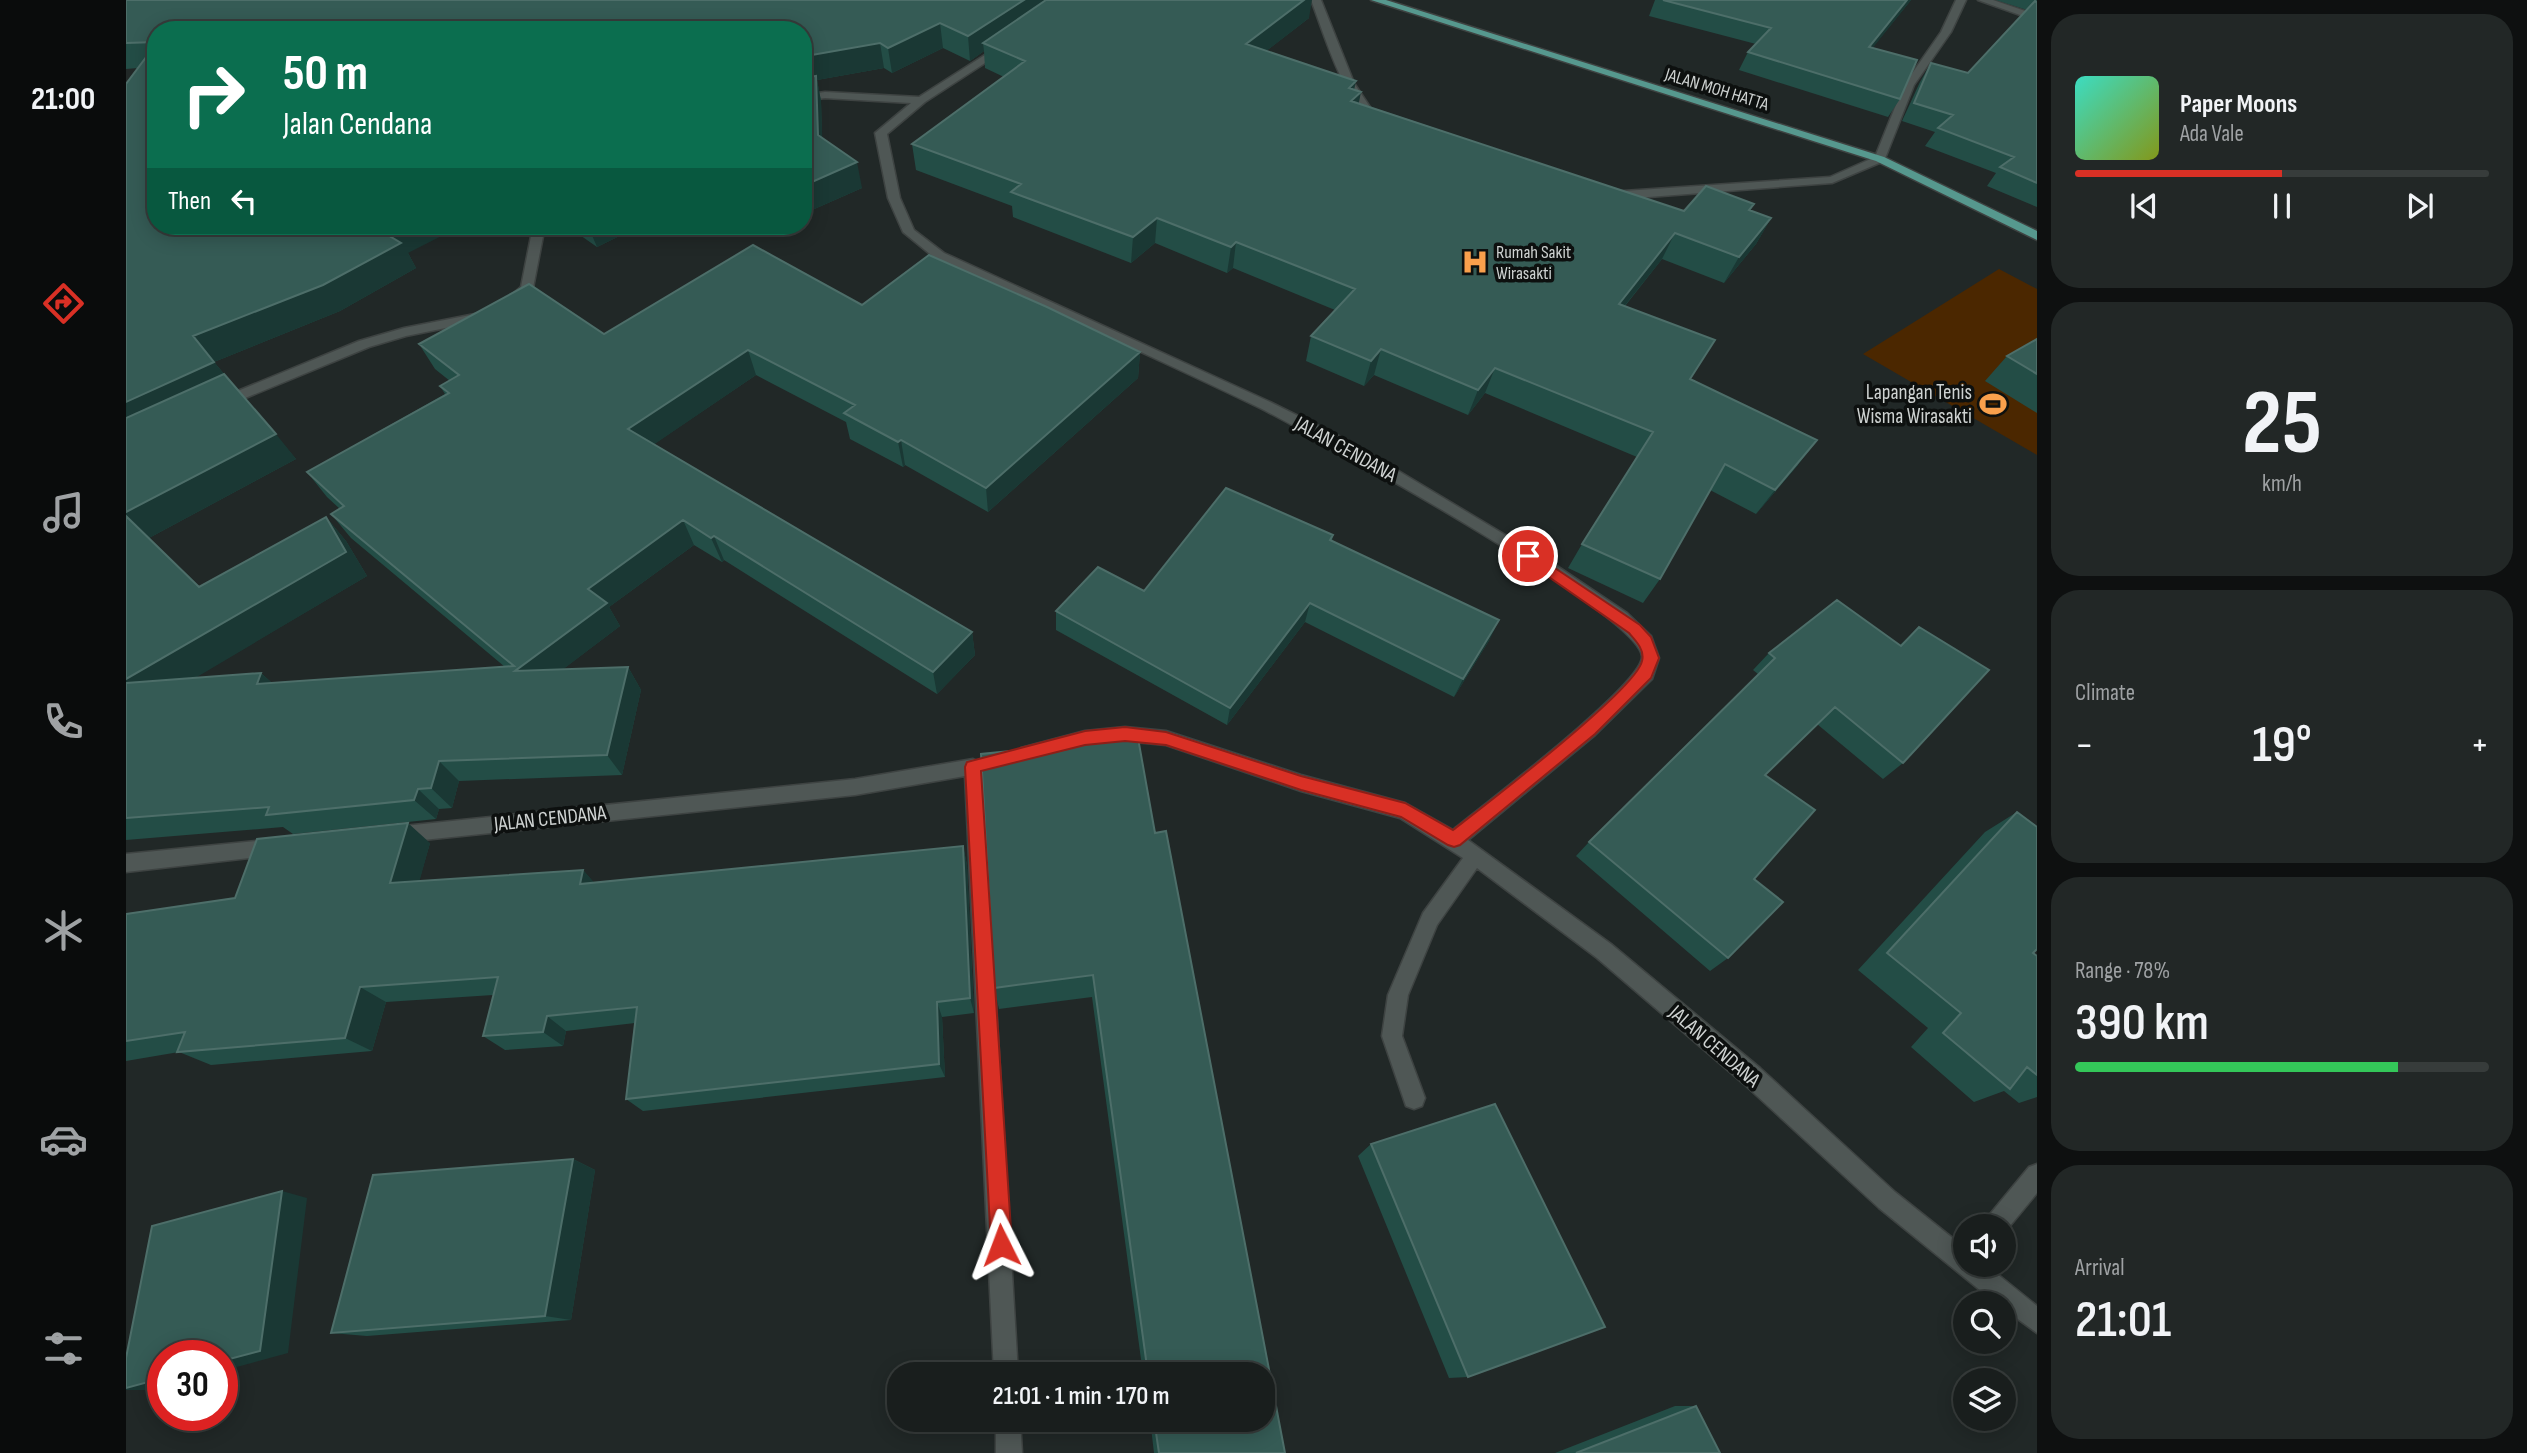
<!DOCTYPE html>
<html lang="en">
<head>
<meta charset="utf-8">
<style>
  body { margin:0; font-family:"Sofia Sans Condensed",sans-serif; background:#222726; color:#f1f3f6; height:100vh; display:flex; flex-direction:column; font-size:26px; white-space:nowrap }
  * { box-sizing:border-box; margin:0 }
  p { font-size:23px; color:#9fa2a4 }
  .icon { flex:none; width:38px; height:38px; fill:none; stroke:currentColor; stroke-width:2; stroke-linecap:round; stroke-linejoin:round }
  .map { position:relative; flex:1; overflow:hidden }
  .sheet { display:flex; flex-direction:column; gap:14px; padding:14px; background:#0e1010; width:490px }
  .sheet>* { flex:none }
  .hud { position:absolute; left:21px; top:21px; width:665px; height:214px; border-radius:28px; box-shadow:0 4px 18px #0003,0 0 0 2px #373c3b; background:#0b6e4f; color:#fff; overflow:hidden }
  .fabs { position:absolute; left:1827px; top:1214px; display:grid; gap:14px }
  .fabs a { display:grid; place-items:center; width:63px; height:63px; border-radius:50%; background:#191e1d; box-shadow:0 4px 18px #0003,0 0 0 2px #373c3b; font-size:35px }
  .speed { position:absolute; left:21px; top:1340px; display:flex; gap:14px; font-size:35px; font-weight:700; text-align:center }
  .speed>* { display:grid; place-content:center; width:91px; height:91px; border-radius:50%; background:#191e1d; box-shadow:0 4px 18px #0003,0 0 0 2px #373c3b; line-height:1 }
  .speed .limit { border:10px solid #d22; background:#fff; color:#111 }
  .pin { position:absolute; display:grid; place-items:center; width:60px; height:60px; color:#fff; margin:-30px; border:4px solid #fff; border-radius:50%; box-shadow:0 2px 7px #0007 }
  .me { position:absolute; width:77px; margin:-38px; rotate:357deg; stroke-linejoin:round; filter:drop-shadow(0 0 5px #0008) }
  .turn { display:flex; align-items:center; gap:24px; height:147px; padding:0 21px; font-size:32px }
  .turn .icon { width:91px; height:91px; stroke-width:2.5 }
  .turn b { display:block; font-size:49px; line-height:60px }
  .then { display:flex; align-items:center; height:66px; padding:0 21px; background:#0003; gap:14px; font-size:26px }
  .big { font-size:52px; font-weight:600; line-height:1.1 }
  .sheet .widget { flex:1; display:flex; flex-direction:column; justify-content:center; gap:10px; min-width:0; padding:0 24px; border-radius:28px; background:#222726 }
  .sheet .dial { align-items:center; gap:0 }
  .dial b { font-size:91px; line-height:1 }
  .song { display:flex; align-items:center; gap:21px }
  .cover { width:84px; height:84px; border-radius:10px; background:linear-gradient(135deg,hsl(170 70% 55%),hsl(70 70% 35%)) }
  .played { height:7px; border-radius:4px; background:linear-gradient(90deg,#d93025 50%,#373c3b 50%) }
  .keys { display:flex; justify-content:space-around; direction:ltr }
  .heat { display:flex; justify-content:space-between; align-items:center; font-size:38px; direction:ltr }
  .charge { height:10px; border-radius:5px; background:linear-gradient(90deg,#34c759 78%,#373c3b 0) }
  .trip { position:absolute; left:761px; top:1362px; width:388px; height:70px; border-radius:28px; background:#191e1d; box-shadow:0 4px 18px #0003,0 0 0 2px #373c3b; font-weight:600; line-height:70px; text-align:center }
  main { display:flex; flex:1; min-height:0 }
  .tabs { display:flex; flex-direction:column; width:126px; justify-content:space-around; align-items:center; background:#0a0c0c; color:#9fa2a4 }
  .tabs .icon { width:49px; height:49px }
  .tabs .current { color:#d93025 }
  .tabs b { font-size:32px; color:#f1f3f6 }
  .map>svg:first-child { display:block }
  .green { fill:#4b2700 }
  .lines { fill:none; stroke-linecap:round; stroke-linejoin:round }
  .minor-casing { stroke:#3e4342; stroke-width:3 }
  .major-casing { stroke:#3e4342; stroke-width:3 }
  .minor { fill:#4f5755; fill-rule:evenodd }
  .major { fill:#56988e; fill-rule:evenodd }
  .wall { fill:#234d46 }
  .shaded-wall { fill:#1a3834 }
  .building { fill:#355b55; stroke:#4d6e69; stroke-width:2 }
  .route { fill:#d93025; stroke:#8d1f18; stroke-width:2 }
  .labels { text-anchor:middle; stroke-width:7; stroke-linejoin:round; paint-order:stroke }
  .far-street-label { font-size:18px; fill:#ced2d1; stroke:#0d100f }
  .far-poi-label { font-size:18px; fill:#ced2d1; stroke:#0d100f; text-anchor:start }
  .poi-label { font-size:21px; fill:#ced2d1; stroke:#0d100f; text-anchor:end }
  .street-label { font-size:21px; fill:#ced2d1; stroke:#0d100f }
</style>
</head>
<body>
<main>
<nav class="tabs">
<b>21:00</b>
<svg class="icon current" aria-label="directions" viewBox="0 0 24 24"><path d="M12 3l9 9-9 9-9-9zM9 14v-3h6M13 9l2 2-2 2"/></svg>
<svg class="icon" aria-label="music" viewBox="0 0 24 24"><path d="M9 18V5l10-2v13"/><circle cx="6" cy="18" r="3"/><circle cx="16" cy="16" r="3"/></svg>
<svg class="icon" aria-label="phone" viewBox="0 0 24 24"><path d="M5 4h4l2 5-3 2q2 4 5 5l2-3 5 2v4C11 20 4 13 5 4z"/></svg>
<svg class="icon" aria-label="climate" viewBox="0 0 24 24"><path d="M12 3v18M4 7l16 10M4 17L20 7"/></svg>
<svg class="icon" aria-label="car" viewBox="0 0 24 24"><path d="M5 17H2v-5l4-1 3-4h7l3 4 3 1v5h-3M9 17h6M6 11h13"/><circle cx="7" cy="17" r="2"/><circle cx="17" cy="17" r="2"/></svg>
<svg class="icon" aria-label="filters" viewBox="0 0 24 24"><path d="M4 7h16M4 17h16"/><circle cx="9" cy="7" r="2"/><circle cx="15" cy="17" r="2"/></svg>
</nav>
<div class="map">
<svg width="1911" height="1453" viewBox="0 0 1911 1453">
  <rect width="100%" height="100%" fill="#212827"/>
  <path class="green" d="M1873 269 1911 289V455L1737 354Z"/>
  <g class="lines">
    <g class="minor-casing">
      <path id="minor" d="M1185 0H1195L1228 83 1246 110 1258 123 1257 125H1249C1214 92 1202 44 1185 0Z
        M1830 0H1840L1825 32 1788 85 1758 161 1706 183 1483 200 1477 196 1483 192 1704 177 1749 157 1778 85 1815 32Z
        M1852 0H1867L1911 15V21Z
        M873 46 882 48 799 102 761 134 774 198 788 230 818 253 1142 401 1219 439 1431 566 1501 613 1525 636 1533 658 1526 679 1469 735 1342 840 1485 944 1634 1068 1769 1192 1839 1248V1265H1860L1911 1306V1333L1878 1309V1304H1871L1753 1208 1618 1084 1471 958 1351 868 1311 925 1282 995 1276 1036 1299 1098 1296 1106 1288 1109 1280 1106 1256 1036 1262 995 1297 913 1337 858 1274 818 1175 791 1040 745 999 741 959 745 901 761 895 758 892 753 895 748 959 731 999 727 1040 731 1175 775 1279 803 1327 830C1355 807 1519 683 1516 656 1511 613 1187 435 1134 408 1027 356 918 308 810 259L777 232 762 198 749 133 785 103 699 98 677 101V95L699 92 793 97Z
        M407 226H419L407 288 390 306H380V300L395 287Z
        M354 313 361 317 359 320 280 336 243 347 100 406 95 408 88 403 90 400 233 341 278 328Z
        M847 759 853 762 856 767 892 1374H868L839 776 729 795 268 843 261 841 259 835 261 829 268 827 729 779Z
        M150 839 157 841 159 847 157 853 150 855 0 872V854Z
        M1911 1164V1193L1878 1233V1227H1857L1860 1219 1903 1167Z
        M870 1419H894L896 1453H870Z"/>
    </g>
    <g class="major-casing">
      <path id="major" d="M1245 0H1260L1758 157 1911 231V240L1750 161Z"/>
    </g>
    <use href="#minor" class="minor"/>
    <use href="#major" class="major"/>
  </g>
  <path class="wall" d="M0 0 1183 18 1140 51 1228 89 1233 103 1558 211 1628 204 1624 211 1645 218 1630 244 1598 283 1536 259 1499 306 1565 380 1672 465 1630 514 1584 490 1534 579 1517 603 1442 568 1456 544 1511 457 1359 393 1342 415 1248 375 1238 386 1180 361 1185 336 1209 310 1107 268 1101 273 1029 243 1005 263 887 217 886 206 790 170 786 144 878 77 859 68 858 51 844 61 817 48 766 73 758 68 691 80 695 101 696 138 736 188 677 214V30H30V226L282 253 290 268 214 311 88 362 170 459 23 538 74 587 200 517 220 541 241 576 68 678 135 673 146 683 379 667 225 538 205 514 214 509 201 497 181 472 319 394 314 386 324 381 309 369 293 344 478 334 736 305 1014 352 1012 378 862 512 779 465 777 467 724 439 720 422 630 375 528 444 846 632 849 655 811 694 598 560 596 562 568 545 483 607 494 626 437 669 502 667 515 690 496 775 333 781 326 808 313 809 310 819 167 834 157 827 0 840V84L12 68 0 69Z
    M1529 0H1785L1746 48 1774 99 1762 117 1613 70 1622 52 1630 44 1523 16Z
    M1870 0H1911V207L1861 186 1870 173 1799 146 1809 132 1776 121 1794 82 1805 63 1842 73 1901 10Z
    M441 226H514L471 247Z
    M1911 339V413L1859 381 1881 356Z
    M1207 535 1206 541 1364 639 1328 697 1179 622 1101 725 930 630V611L1018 591Z
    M1793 627 1777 763 1757 779 1691 724 1639 775 1628 879 1602 958 1584 971 1450 856 1463 842 1632 674 1627 670 1643 653 1774 645Z
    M1891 812 1907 953 1911 956V1097L1893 1103 1878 1091 1848 1102 1785 1047 1802 1028 1732 970 1859 832Z
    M1029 833 1159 1453H1028L1024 1419H1138V1374H1017L966 997 873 1009 868 988Z
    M304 843 293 881 457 870 468 883 837 846 841 865 848 1013 816 1017 819 1077 517 1111 500 1099 509 1023 440 1031 437 1046 379 1050 357 1036 367 995 260 1002 246 1051 85 1065 53 1052 0 1061V914L109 898Z
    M1245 1144 1342 1377 1323 1378 1232 1156Z
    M447 1159 469 1170 445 1320 241 1336 205 1333Z
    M1549 1406H1570L1594 1453H1429Z"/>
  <path class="shaded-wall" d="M898 0H941L857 43 858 51 844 61 842 36Z
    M1178 0H1186L1183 18 1117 69 1120 44Z
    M1781 0H1785L1733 65 1743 47Z
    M814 23 817 48 766 73 762 48Z
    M754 43 758 68 691 80 695 101 697 160 677 93V67L680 56Z
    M1230 81 1226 100 1235 92 1230 117 1223 88Z
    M731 162 736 188 677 214V186Z
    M1031 218 1029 243 1005 263 1007 237Z
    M1645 218 1630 244 1598 283 1613 257Z
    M270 226H335L282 253 290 268 214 311 88 362 109 387 0 438V402L67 336Z
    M462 226H514L471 247Z
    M1549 233 1536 259 1480 329 1493 304Z
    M1110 242 1107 268 1101 273 1105 247Z
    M1255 349 1248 375 1238 386 1245 361Z
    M622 350 630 375 514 454 502 429Z
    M1014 352 1012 378 862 512 860 488Z
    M1369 368 1359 393 1342 415 1352 390Z
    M150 434 170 459 23 538 98 611 0 516V512Z
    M775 440 779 465 777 467 772 442Z
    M1691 440 1672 465 1630 514 1649 490Z
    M200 517 220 541 241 576 22 706 0 689V679Z
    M557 520 568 545 483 607 494 626 406 693 389 671 462 589Z
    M588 536 598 560 596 562 585 538Z
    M1184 603 1179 622 1101 725 1104 708Z
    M1373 620 1364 639 1328 697 1337 679Z
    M846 632 849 655 811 694 807 672Z
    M502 667 515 690 496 775 481 755Z
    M135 673 160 696 131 684Z
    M313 761 333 781 326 808 305 788Z
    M292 789 313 809 310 819 288 800Z
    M282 823 304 843 288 901 264 883Z
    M837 846 841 865 848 1013 844 998Z
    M457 870 473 888 454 884Z
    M234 987 260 1002 246 1051 219 1038Z
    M811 1002 816 1017 819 1077 813 1064Z
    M421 1016 440 1031 437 1046 417 1032Z
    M447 1159 469 1170 445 1320 419 1316Z
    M156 1191 181 1198 162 1353 96 1371V1361Z
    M37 1378V1388L27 1390H0V1388Z"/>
  <path class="building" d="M0 0H898L842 36 814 23 762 48 754 43 680 56 685 66 677 67V30H30V42L0 43Z
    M920 0H1178L1120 44 1230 81 1223 88 1235 92 1225 101 1558 211 1580 186 1628 204 1623 210 1645 218 1613 257 1549 233 1493 304 1589 340 1564 379 1691 440 1649 490 1599 464 1534 579 1456 544 1527 432 1369 368 1352 390 1255 349 1245 361 1185 336 1229 289 1110 242 1105 247 1031 218 1007 237 885 192 895 184 786 144 899 61 857 43Z
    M1537 0H1781L1743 47 1791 60 1774 99 1622 52 1645 28Z
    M1909 1 1911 2V183L1874 167 1888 157 1812 128 1827 115 1788 103 1805 63 1842 73Z
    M30 44V226H270L257 232 275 243 197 285 67 336 88 362 0 402V84Z
    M690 76 692 135 731 162 677 186V78Z
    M627 245 736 305 803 255 921 307 1014 352 860 488 775 440 772 442 718 413 729 405 622 350 502 429 846 632 807 672 588 536 585 538 557 520 462 589 481 603 389 671 502 667 481 755 313 761 305 788 292 789 288 800 140 815 143 807 0 818V683L135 673 131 684 388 666 205 514 218 506 181 472 323 393 314 386 333 375 293 344 403 284 478 334Z
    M1911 339V374L1881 356Z
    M98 374 150 434 0 512V418Z
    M1100 488 1207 535 1204 540 1373 620 1337 679 1184 603 1104 708 930 611 972 567 1018 591Z
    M0 516 73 587 200 517 220 552 0 679Z
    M1711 600 1775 646 1793 627 1863 670 1777 763 1709 707 1639 775 1689 810 1628 879 1657 902 1602 958 1463 842 1649 658 1643 653Z
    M1012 738 1029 833 1040 831 1159 1453H1033L1028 1419H1138V1374H1022L967 975 868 988 855 754Z
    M1891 812 1911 827V949L1907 953 1911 956V1075L1901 1067 1884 1089 1817 1033 1835 1013 1761 953Z
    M282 823 264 883 457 870 454 884 837 846 844 998 811 1002 813 1064 500 1099 511 1007 421 1016 417 1032 357 1036 372 977 234 987 219 1038 51 1052 59 1032 0 1041V914L109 898 131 839Z
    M1369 1104 1479 1327 1342 1377 1245 1144Z
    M447 1159 419 1316 205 1333 247 1175Z
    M156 1191 134 1351 96 1361V1356H37V1378L0 1388V1358L26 1226Z
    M1570 1406 1594 1453H1450Z"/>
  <path class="route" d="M1402 550 1514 625 1525 637 1533 658 1525 678 1469 734 1334 845 1328 847 1322 845 1275 817 1175 790 1040 745 999 741 959 745 855 771 886 1245 883 1252 875 1255 868 1252 865 1245 839 767 841 762 959 731 999 727 1040 732 1175 776 1279 803 1327 830C1359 805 1510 690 1516 661 1519 650 1510 641 1503 633L1397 559 1395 556Z"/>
  <defs>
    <g id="hospital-bare" transform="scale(2.1)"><path d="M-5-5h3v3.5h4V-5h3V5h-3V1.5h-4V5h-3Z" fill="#f9a04c" stroke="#0d100f" stroke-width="2.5" paint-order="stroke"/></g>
    <g id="stadium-bare" transform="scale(2.1)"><path d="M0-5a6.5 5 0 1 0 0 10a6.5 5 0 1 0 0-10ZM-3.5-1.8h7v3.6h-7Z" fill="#f9a04c" stroke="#0d100f" stroke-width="2.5" paint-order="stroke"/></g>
  </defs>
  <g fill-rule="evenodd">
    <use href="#hospital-bare" x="1349" y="262"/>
    <use href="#stadium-bare" x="1867" y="404"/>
  </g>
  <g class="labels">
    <g class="far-street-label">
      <text transform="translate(1591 89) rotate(17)" y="6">JALAN MOH HATTA</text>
    </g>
    <g class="far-poi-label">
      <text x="1370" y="258">Rumah Sakit<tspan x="1370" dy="21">Wirasakti</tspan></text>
    </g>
    <g class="poi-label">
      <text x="1846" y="399">Lapangan Tenis<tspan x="1846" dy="24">Wisma Wirasakti</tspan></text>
    </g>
    <g class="street-label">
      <text transform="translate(1220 449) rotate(29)" y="7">JALAN CENDANA</text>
      <text transform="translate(424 818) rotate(-6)" y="7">JALAN CENDANA</text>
      <text transform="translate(1589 1046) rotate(41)" y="7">JALAN CENDANA</text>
    </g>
  </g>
</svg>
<div class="fabs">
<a><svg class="icon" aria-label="sound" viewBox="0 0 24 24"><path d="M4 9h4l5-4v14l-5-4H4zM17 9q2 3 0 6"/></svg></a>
<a><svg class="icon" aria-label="search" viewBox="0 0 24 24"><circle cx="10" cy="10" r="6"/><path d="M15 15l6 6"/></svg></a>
<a><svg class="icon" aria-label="layers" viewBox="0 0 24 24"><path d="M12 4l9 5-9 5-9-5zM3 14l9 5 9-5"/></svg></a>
</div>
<div class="speed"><div class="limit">30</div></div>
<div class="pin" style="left:1402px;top:556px;background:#d93025"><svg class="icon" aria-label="arrive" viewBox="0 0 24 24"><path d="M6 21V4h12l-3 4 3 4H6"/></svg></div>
<svg class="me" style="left:875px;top:1245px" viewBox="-20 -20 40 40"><path d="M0-17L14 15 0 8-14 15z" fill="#d93025" stroke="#fff" stroke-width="4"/></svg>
<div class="trip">21:01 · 1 min · 170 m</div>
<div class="hud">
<div class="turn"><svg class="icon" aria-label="right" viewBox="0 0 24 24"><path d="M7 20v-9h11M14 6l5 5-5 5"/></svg><div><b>50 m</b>Jalan Cendana</div></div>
<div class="then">Then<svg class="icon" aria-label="left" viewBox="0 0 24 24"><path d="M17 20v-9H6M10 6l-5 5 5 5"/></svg></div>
</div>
</div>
<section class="sheet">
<div class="widget">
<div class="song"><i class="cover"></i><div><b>Paper Moons</b><p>Ada Vale</p></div></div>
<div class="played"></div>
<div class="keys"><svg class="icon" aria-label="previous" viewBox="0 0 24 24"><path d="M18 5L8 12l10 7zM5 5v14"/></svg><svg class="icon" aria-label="pause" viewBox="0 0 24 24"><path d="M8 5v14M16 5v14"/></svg><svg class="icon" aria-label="next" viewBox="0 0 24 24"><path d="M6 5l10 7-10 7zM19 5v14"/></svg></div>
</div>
<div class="widget dial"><b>25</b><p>km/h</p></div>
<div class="widget"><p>Climate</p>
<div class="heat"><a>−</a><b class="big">19°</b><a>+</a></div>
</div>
<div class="widget"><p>Range · 78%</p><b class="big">390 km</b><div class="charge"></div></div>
<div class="widget"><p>Arrival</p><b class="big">21:01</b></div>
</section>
</main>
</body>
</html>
